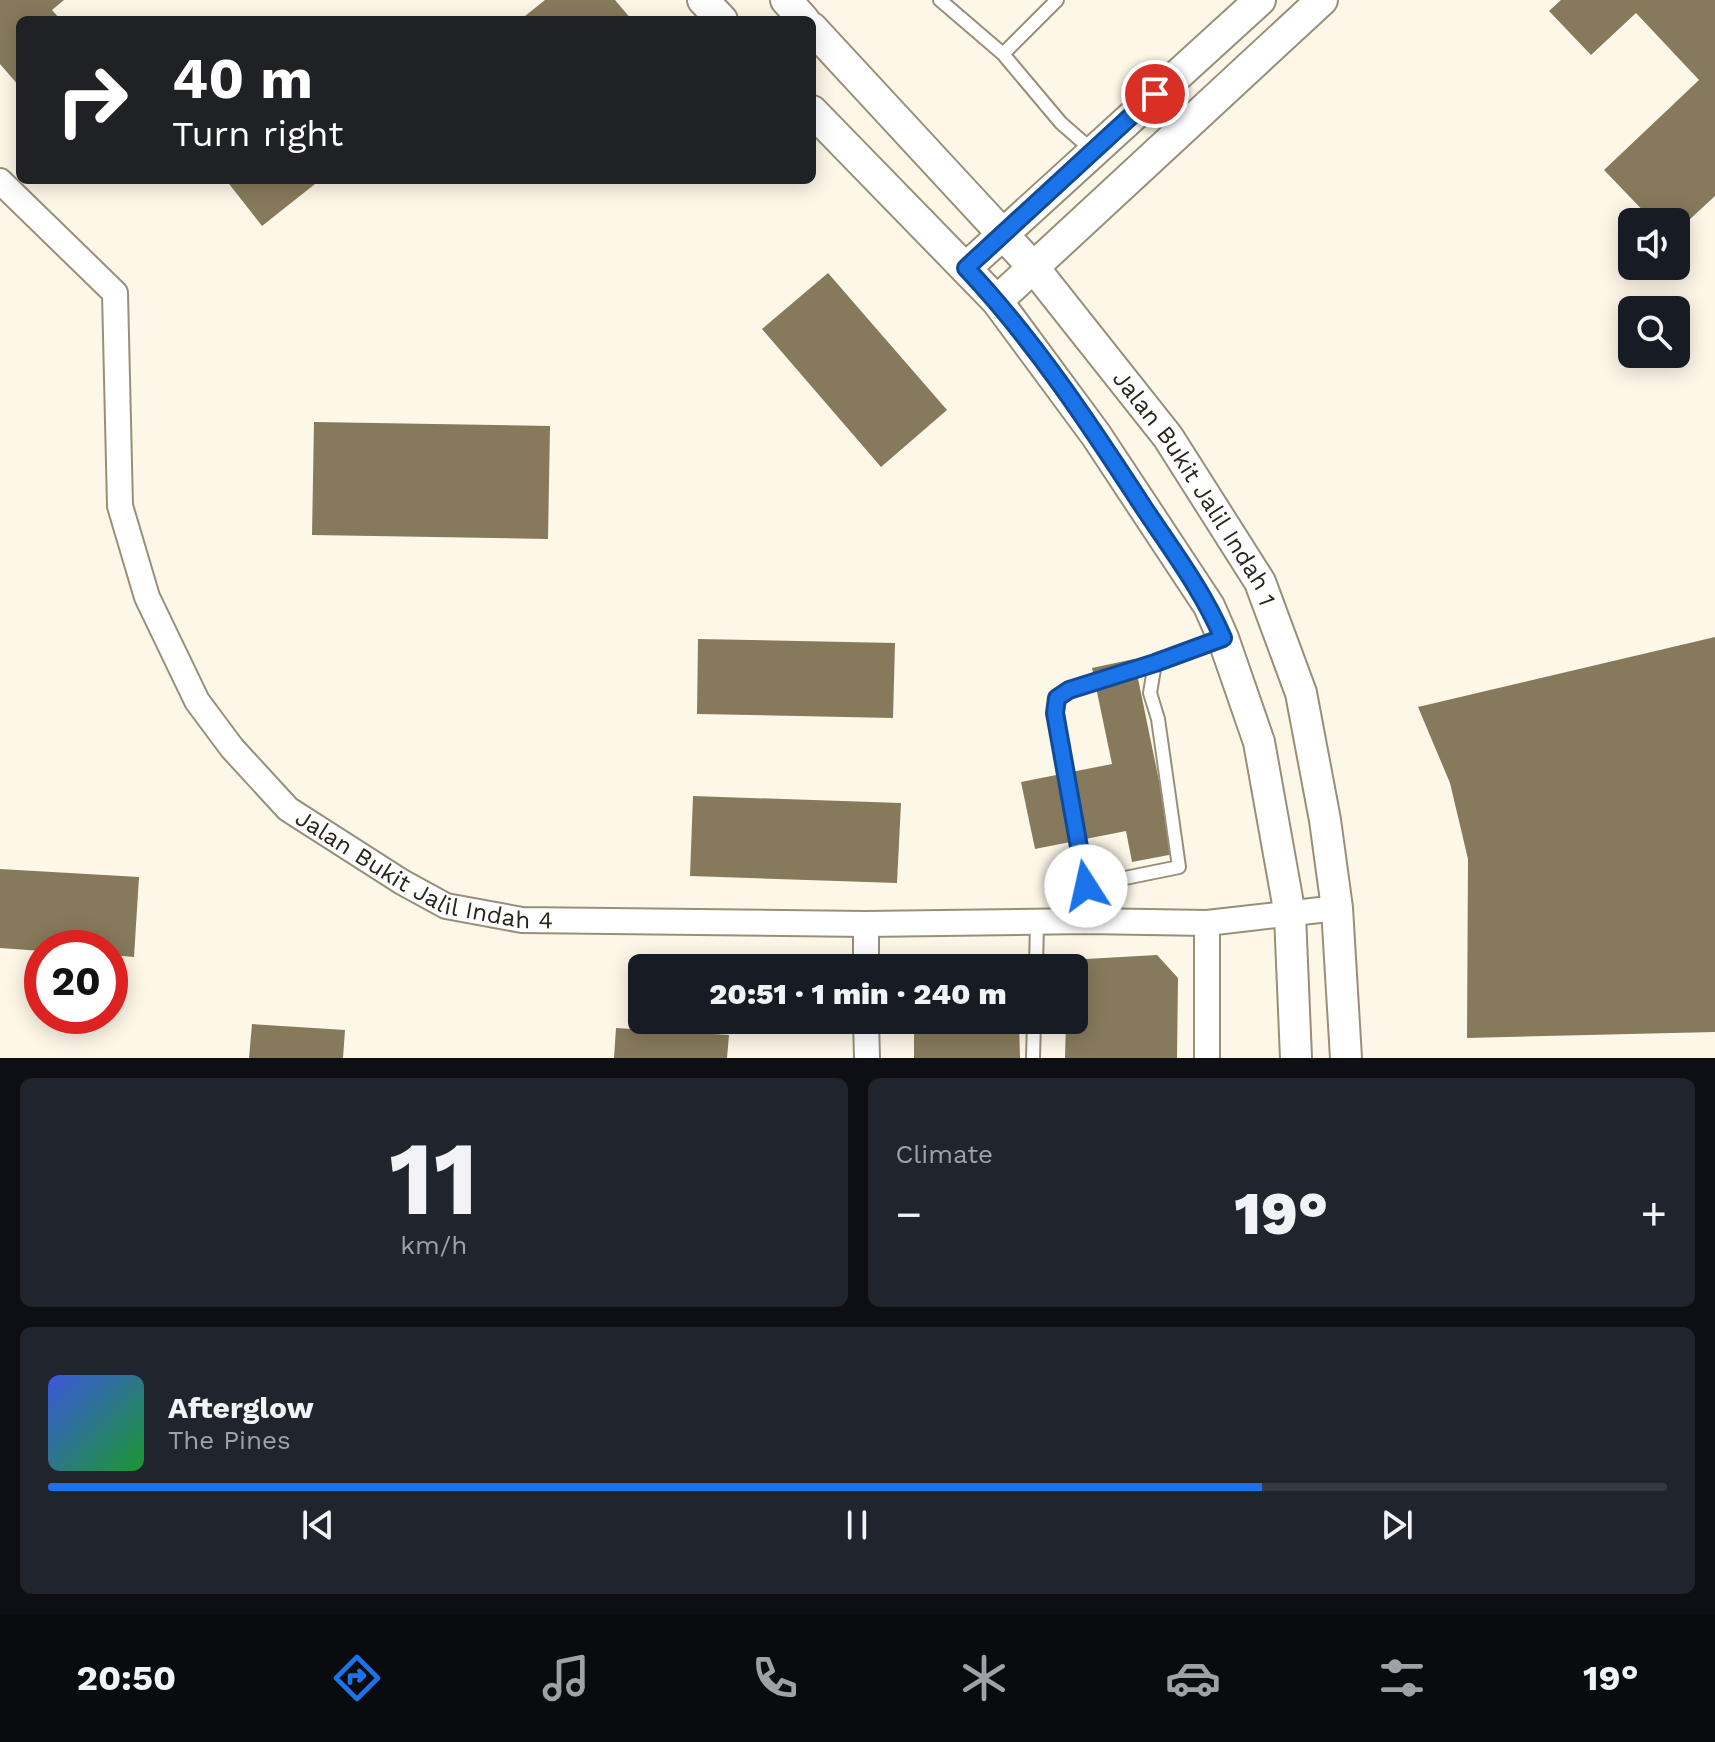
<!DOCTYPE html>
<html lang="en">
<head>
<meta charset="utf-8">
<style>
  body { margin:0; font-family:"Work Sans",sans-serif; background:#20242c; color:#f1f3f6; height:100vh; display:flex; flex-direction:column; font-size:30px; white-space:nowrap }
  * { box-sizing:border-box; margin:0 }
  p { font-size:26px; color:#9ea1a6 }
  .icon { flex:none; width:44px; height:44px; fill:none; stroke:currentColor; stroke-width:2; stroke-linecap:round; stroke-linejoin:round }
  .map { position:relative; height:1058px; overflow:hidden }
  .details { display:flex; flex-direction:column; gap:20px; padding:20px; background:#0d0f14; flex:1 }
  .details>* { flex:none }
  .hud { position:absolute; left:16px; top:16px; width:800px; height:168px; border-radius:12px; box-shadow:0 4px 20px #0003; background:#202124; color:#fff; overflow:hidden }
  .buttons { position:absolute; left:1618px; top:208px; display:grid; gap:16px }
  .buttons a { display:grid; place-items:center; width:72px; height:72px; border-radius:12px; background:#171b24; box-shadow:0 4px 20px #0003; font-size:40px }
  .speed { position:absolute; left:24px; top:930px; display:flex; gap:16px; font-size:40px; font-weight:700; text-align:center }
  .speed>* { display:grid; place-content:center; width:104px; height:104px; border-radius:50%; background:#171b24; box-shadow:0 4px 20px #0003; line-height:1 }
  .speed .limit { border:12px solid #d22; background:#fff; color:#111 }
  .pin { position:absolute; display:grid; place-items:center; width:68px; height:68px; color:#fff; margin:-34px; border:4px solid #fff; border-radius:50%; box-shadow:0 2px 8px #0007 }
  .me { position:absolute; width:88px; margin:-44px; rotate:350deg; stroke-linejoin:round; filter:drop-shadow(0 0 6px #0008) }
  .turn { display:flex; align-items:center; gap:28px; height:168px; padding:0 24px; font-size:36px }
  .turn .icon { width:104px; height:104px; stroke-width:2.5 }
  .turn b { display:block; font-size:56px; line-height:68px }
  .big { font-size:60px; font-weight:800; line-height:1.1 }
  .details .tile { flex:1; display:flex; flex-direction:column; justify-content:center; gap:12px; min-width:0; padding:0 28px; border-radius:12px; background:#20242c }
  .details .dial { align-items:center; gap:0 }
  .dial b { font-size:104px; line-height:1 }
  .song { display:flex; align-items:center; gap:24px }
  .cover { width:96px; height:96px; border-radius:12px; background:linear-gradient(135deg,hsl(230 70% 55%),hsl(130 70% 35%)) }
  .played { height:8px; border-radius:4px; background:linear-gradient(90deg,#1a73e8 75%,#363941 75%) }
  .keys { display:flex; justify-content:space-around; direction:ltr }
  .heat { display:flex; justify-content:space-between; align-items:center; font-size:44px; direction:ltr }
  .details .tiles { flex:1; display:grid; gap:20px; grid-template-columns:1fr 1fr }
  .tile:last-child { grid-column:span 2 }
  .trip { position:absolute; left:628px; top:954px; width:460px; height:80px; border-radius:12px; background:#171b24; box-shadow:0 4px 20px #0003; font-weight:800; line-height:80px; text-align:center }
  .tab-bar { display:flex; height:128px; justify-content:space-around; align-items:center; background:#090b0e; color:#9ea1a6 }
  .tab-bar .icon { width:56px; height:56px }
  .tab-bar .current { color:#1a73e8 }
  .tab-bar b { font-size:36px; color:#f1f3f6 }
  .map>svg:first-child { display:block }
  .building { fill:#877a5c }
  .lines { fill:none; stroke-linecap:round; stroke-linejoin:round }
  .service-casing { stroke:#988f78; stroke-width:16 }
  .minor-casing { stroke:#988f78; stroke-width:28 }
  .tertiary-casing { stroke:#988f78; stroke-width:34 }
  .service { stroke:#fff; stroke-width:12 }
  .minor { stroke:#fff; stroke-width:24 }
  .tertiary { stroke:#fff; stroke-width:30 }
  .route-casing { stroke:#114b97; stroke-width:20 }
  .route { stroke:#1a73e8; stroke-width:14 }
  .labels { text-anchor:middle; stroke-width:8; stroke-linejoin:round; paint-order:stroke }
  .street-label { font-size:24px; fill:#29251c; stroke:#fff }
</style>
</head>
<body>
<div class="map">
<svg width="1715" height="1058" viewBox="0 0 1715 1058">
  <rect width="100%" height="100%" fill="#fdf7e8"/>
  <path class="building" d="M0 0H64L52 10 61 20H20V87L0 64Z
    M545 0H615L632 20H528L525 16Z
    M1561 0H1715V196L1676 232V222H1654L1604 170 1699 80 1636 13 1591 55 1549 11Z
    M226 180H320L262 226Z
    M828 273 947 410 881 467 762 329Z
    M314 422 550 426 548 539 312 535Z
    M1715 637V1032L1467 1038 1468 859 1450 783 1418 707Z
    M698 639 895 643 893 718 697 714Z
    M1134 659 1174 854 1132 862 1126 831 1035 849 1021 782 1112 764 1092 668Z
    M693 796 901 803 897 883 690 876Z
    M0 869 139 877 134 957 110 955V948H42V951L0 948Z
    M1157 955 1178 978 1177 1058H1065L1066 1020H1074V968H1068V960Z
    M936 958 1019 963V968H927Z
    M914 1020H1019L1020 1058H914Z
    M252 1024 345 1030 343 1058H249Z
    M616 1028 729 1035 727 1058H614Z"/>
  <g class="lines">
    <g class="service-casing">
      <path id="service" d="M940 0 1003 54 1061 123 1093 151
        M1003 54 1057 0
        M1086 886 1055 713 1057 698 1069 690 1155 663
        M1087 921 1086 886 1179 867 1158 719 1150 693 1155 663 1223 638
        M1036 968 1037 922
        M1033 1058 1034 1020"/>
    </g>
    <g class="minor-casing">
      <g id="minor">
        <path id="s1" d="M0 181 115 293 120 506 147 597 197 701 232 748 288 809 402 882 446 906 522 920 866 924 1087 921 1207 923 1337 908"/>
        <path d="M866 924V968"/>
        <path d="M866 1020 867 1058"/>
        <path d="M1207 1058V923"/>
      </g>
    </g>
    <g class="tertiary-casing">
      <g id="tertiary">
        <path d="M703 0 722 20"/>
        <path d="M786 0 804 20"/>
        <path id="s2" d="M812 28 1034 268 1168 437 1260 582 1301 693 1325 820 1337 908 1346 1058"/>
        <path d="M812 111 997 301 1096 435 1209 606 1223 638 1259 742 1290 915 1296 1058"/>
        <path d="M966 268 1260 0"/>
        <path d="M997 301 1322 0"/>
      </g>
    </g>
    <use href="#service" class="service"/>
    <use href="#minor" class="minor"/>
    <use href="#tertiary" class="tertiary"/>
  </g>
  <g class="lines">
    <g class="route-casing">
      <path id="route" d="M1086 886 1055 713 1057 698 1069 690 1155 663 1223 638C1203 591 1172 550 1144 508 1090 425 1034 340 966 268L1155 94"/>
    </g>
    <use href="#route" class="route"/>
  </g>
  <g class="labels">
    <g class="street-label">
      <text dy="8" stroke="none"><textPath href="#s2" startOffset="600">Jalan Bukit Jalil Indah 1</textPath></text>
      <text dy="8" stroke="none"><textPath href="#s1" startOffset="878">Jalan Bukit Jalil Indah 4</textPath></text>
    </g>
  </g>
</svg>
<div class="buttons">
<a><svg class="icon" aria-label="sound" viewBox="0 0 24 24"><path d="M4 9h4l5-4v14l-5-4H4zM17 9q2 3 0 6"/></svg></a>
<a><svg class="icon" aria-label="search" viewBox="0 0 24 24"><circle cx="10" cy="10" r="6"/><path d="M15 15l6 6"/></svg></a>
</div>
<div class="speed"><div class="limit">20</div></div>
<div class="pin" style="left:1155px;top:94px;background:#d93025"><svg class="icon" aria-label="arrive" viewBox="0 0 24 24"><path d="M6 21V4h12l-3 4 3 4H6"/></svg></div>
<svg class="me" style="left:1086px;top:886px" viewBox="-20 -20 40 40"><circle r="19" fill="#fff"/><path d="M0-13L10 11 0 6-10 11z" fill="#1a73e8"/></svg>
<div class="trip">20:51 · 1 min · 240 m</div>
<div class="hud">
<div class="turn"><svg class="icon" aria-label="right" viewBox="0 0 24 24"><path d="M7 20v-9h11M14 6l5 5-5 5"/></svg><div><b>40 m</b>Turn right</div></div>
</div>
</div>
<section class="details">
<div class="tiles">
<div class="tile dial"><b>11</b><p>km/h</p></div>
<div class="tile"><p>Climate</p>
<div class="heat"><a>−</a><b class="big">19°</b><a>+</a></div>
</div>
<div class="tile">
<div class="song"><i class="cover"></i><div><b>Afterglow</b><p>The Pines</p></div></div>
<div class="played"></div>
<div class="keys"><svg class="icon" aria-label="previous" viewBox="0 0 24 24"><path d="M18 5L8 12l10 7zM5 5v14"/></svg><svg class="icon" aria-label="pause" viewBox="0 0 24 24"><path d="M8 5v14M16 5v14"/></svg><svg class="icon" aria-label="next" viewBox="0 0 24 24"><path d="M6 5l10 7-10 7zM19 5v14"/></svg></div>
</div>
</div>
</section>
<nav class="tab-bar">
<b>20:50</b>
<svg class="icon current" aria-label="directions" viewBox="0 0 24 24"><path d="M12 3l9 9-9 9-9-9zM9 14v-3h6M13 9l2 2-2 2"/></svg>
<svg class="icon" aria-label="music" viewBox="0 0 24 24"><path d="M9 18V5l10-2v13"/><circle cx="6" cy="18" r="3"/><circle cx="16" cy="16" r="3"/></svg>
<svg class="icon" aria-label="phone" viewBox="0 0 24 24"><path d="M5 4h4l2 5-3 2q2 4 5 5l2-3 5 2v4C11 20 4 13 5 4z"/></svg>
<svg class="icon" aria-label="climate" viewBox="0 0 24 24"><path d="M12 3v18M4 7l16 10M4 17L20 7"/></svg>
<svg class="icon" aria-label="car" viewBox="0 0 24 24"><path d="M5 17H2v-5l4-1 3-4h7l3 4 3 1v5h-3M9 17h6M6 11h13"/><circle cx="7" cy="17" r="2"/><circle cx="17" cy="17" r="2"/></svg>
<svg class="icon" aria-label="filters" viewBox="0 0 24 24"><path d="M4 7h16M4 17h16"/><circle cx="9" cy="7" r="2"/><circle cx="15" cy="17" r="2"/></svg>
<b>19°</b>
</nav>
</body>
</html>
